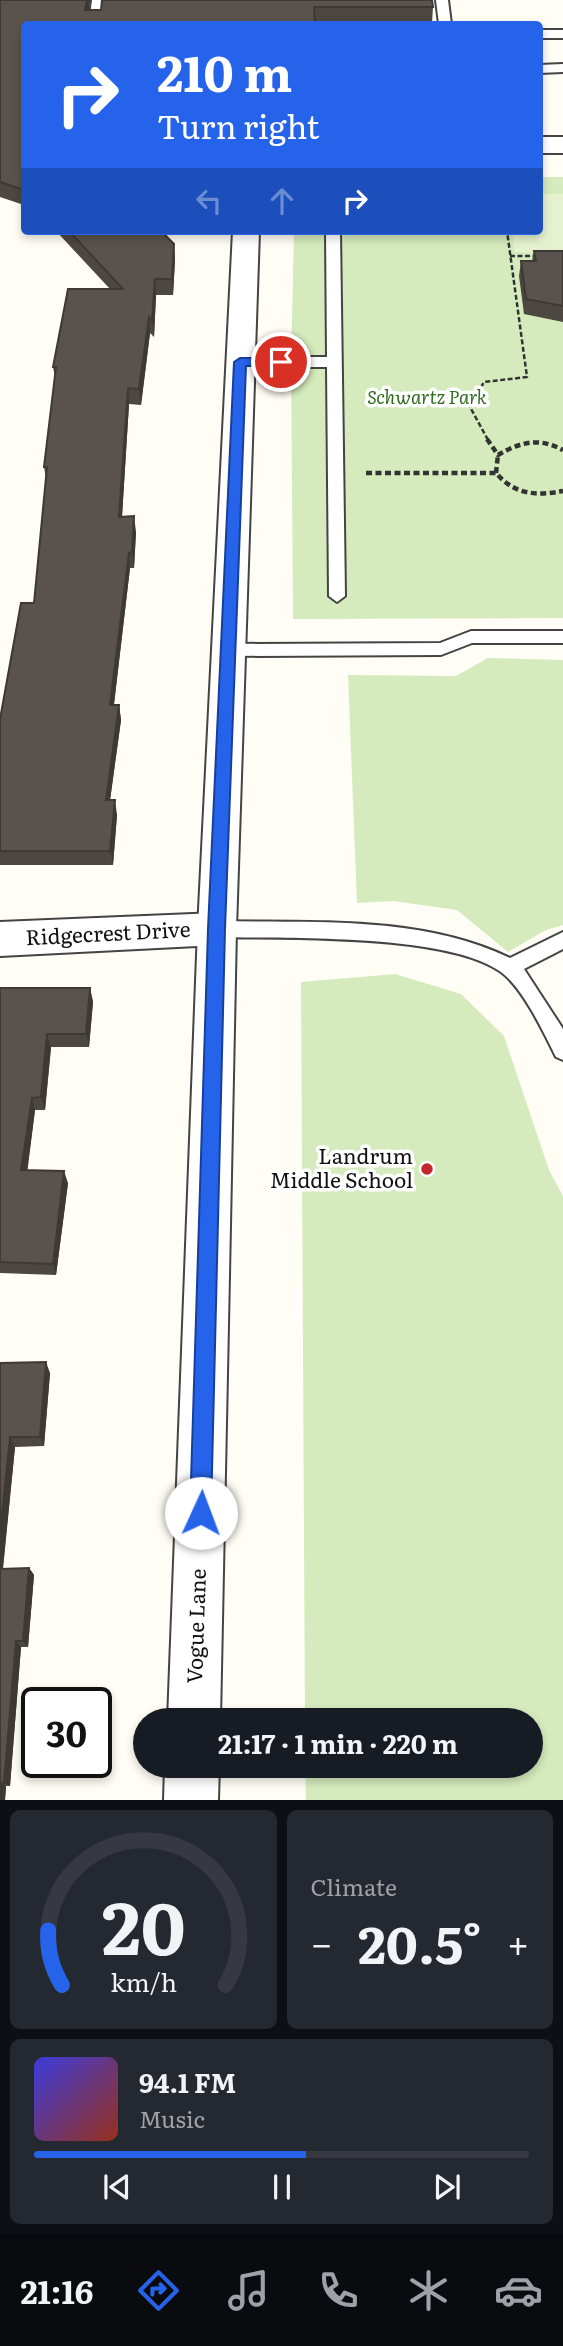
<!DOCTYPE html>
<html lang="en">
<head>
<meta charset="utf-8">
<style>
  body { margin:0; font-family:Literata,serif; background:#242831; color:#f1f3f6; height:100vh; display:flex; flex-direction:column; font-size:26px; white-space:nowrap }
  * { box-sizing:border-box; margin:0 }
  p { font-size:23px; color:#9ea1a6 }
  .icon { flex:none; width:38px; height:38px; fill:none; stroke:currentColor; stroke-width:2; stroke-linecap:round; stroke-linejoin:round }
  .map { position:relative; height:1800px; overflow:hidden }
  .side { display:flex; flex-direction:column; gap:10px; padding:10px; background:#0d0f14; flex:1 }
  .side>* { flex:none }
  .top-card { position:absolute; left:21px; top:21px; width:522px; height:214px; border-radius:7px; box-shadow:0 4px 10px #0003; background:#2563eb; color:#fff; overflow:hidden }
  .speed { position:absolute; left:21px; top:1687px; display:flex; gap:14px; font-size:35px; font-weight:700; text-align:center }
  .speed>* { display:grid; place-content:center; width:91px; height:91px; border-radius:50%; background:#171b24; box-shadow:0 4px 10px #0003; line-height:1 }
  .speed .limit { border:4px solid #111; border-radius:10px; background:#fff; color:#111 }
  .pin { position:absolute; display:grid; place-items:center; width:60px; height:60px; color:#fff; margin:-30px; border:4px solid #fff; border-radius:50%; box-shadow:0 2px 7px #0007 }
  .me { position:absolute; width:77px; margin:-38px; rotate:2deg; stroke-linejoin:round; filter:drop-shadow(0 0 5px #0008) }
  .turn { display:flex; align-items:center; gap:24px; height:147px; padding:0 21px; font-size:32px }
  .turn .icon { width:91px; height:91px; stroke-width:2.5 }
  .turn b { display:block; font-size:49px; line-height:60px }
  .lanes { display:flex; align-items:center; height:66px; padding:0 21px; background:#0003; justify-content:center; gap:35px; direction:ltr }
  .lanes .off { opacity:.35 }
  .big { font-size:52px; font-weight:700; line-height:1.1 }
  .side .widget { flex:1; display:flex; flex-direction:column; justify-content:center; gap:10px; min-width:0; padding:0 24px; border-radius:10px; background:#242831 }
  .side .dial { align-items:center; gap:0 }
  .dial svg { height:182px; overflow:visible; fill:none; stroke:#363941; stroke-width:7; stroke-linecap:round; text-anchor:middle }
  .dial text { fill:#f1f3f6; stroke:none }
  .song { display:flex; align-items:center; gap:21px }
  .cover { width:84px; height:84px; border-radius:10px; background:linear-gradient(135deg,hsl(240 70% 55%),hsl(10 70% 35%)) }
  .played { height:7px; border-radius:4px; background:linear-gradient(90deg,#2563eb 55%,#363941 55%) }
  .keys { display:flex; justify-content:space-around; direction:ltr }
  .heat { display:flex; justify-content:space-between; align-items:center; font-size:38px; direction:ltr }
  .side .tiles { flex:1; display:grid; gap:10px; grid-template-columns:1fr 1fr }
  .widget:last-child { grid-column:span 2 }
  .trip { position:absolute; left:133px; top:1708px; width:410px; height:70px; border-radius:35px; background:#171b24; box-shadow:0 4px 10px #0003; font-weight:700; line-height:70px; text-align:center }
  .menu { display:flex; height:112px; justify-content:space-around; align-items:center; background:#090b0e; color:#9ea1a6 }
  .menu .icon { width:49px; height:49px }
  .menu .active { color:#2563eb }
  .menu b { font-size:32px; color:#f1f3f6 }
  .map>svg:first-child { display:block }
  .green { fill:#d5ebbd }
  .pitch { fill:#e6f2cf }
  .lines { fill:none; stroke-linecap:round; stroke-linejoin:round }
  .service-casing { stroke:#444; stroke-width:4 }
  .minor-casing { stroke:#444; stroke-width:4 }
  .tertiary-casing { stroke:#444; stroke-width:4 }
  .path-far1 { stroke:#333; stroke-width:2.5; stroke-dasharray:5 2.5; stroke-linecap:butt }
  .path { stroke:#333; stroke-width:4.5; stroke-dasharray:6 3.5; stroke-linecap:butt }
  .service { fill:#fff; fill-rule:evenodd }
  .minor { fill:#fff; fill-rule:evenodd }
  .tertiary { fill:#fff; fill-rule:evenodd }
  .wall { fill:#4d4742 }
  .shaded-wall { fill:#3f3936 }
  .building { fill:#5a524d; stroke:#3f3936; stroke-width:2 }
  .route { fill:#2563eb; stroke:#184099; stroke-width:2 }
  .poi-dot { fill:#c4262e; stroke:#fff; stroke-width:2.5 }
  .labels { text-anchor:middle; stroke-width:7; stroke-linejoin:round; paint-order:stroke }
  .far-park-label { font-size:18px; font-style:italic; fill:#2f6b1f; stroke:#fff }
  .street-label { font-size:21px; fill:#111; stroke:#fff }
  .poi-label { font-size:21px; fill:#111; stroke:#fff; text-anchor:end }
</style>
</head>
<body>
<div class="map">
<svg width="563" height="1800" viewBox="0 0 563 1800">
  <rect width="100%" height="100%" fill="#fffdf5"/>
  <path class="green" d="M539 177H563V618L293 619 291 362 294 231H539Z
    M488 658 563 660V925L546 930 508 952 457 910 393 901 357 903 348 675 456 676Z
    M395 974 461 994 504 1036 549 1170 563 1196V1800H306L305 1766H530V1720H305L301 982Z"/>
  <path class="pitch" d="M539 194H563V253L515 252 512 231H539Z"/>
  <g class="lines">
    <g class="service-casing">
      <path id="service" d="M92 0H104L101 24H89Z
        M436 0H448L451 24H439Z
        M539 30H563V38H539Z
        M563 64V72L539 73V65Z
        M326 231H340L345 596 337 602 329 596 327 367H240L233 362 240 357H327Z
        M471 631H563V643H472L441 655 228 656 219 650 228 644 440 643Z
        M217 921C313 923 421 915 510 958L563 932V949L524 969 563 1029V1060L556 1057C544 1033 523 988 501 972 446 933 286 939 217 937L210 935 207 929 210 923Z"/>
    </g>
    <g class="minor-casing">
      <path id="minor" d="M539 137H563V153H539Z
        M233 231H259L236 929 220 1720H168L198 929Z
        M165 1766H219L218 1800H164Z"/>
    </g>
    <g class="tertiary-casing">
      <path id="tertiary" d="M217 913 231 917 236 929 231 941 217 945 0 956V922Z"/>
    </g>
    <path class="path-far1" d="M510 256H538
      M488 440 470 407 484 382 527 377 507 231"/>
    <path class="path" d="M487 439 498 455C520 442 539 437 563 450
      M366 473H496C515 495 536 496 563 491
      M496 473 498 455"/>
    <use href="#service" class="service"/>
    <use href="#minor" class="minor"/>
    <use href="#tertiary" class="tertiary"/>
  </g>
  <path class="wall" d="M0 0H90L89 10H101L102 0 433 7 432 23 24 24V205L0 197Z
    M56 231H161L174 244 175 260 173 295H156L154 337 150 333 141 405 129 404 122 517 136 532 134 568H130L114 705H119L121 720 110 800 117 815 113 865H0V719L34 603 46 479 44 467 55 377 53 367 110 289Z
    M534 251H563V322L524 314 519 276 521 261H532Z
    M0 988H90L93 1002 89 1047H51L45 1110H35L27 1170 68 1183 56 1275 0 1273Z
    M0 1363 50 1373 44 1446 15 1447 3 1569 29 1568 34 1575 28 1647H21L10 1786H6L5 1800H0Z"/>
  <path class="shaded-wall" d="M87 0H90L87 24 85 10Z
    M174 244 175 260 173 295 172 279Z
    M155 279 156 295 154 337 152 321Z
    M149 317 150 333 141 405 139 389Z
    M128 388 129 404 121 532 119 517Z
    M134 516 136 532 134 568 132 552Z
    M129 553 130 568 112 720 110 705Z
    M119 705 121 720 108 815 106 800Z
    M115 800 117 815 113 865 110 851Z
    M90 988 93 1002 89 1047 86 1034Z
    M47 1034 51 1047 45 1110 41 1097Z
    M32 1098 35 1110 26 1182 21 1170Z
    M64 1171 68 1183 56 1275 53 1264Z
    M46 1362 50 1373 44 1446 40 1437Z
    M10 1437 15 1447 2 1576 0 1573V1534Z
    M29 1568 34 1575 28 1647 23 1641Z
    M16 1641 21 1647 10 1786 4 1783Z
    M0 1783 6 1786 5 1800H0Z"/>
  <path class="building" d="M0 0H87L85 10H101L102 0H432L433 7H314L315 24H24V190L0 182Z
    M69 231H161L174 244 172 279H155L152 321 149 317 139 389 128 388 119 517 134 516 132 552 129 553 110 705H119L106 800H115L110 851H0V719L21 603H34L47 467H44L56 367H53L68 289H123Z
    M534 251H563V306L526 299 521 261H536Z
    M0 988H90L86 1034H47L41 1097 32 1098 21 1170 64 1171 53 1264 0 1262Z
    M46 1362 40 1437H10L0 1534V1363Z
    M29 1568 23 1641H16L4 1783H0V1786V1569Z"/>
  <path class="route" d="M240 358H281L287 362 281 366H246L225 929 211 1513 208 1520 201 1523 193 1520 190 1513 208 929 234 362Z"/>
  <circle class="poi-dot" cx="427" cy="1169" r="7"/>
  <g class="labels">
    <g class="far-park-label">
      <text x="427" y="404">Schwartz Park</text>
    </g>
    <g class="street-label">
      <text transform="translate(108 934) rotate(-3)" y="7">Ridgecrest Drive</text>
      <text transform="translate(197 1626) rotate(-88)" y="7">Vogue Lane</text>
    </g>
    <g class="poi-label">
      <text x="413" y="1164">Landrum<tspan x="413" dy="24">Middle School</tspan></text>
    </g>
  </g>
</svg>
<div class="speed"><div class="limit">30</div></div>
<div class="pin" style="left:281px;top:362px;background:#d93025"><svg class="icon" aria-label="arrive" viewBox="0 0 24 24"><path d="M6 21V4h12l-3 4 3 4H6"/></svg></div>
<svg class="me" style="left:201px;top:1513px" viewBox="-20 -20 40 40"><circle r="19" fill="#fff"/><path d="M0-13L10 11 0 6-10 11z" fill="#2563eb"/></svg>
<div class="trip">21:17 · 1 min · 220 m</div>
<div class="top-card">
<div class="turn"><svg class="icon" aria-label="right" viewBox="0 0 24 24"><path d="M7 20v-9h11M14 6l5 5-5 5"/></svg><div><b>210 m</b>Turn right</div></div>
<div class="lanes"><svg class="icon off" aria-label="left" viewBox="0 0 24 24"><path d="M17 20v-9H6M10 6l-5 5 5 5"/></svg><svg class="icon off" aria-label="ahead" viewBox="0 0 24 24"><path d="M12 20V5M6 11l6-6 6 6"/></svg><svg class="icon" aria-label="right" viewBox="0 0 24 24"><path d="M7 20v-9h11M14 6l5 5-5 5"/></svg></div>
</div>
</div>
<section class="side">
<div class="tiles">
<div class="widget dial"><svg viewBox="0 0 100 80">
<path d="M14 69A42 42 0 1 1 86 69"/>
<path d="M14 69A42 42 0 0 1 8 45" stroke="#2563eb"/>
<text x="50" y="56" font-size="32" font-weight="700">20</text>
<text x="50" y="72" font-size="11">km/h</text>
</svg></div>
<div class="widget"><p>Climate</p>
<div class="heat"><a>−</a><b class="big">20.5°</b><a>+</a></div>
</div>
<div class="widget">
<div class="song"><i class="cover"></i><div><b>94.1 FM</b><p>Music</p></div></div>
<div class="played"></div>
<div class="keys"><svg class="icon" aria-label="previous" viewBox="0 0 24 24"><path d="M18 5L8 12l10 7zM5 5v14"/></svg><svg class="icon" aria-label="pause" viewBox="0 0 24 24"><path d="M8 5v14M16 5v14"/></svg><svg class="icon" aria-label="next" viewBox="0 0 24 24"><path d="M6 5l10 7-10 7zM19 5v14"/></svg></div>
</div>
</div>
</section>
<nav class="menu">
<b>21:16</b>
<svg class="icon active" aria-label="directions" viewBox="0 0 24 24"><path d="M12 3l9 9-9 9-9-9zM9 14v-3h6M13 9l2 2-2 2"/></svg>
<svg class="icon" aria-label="music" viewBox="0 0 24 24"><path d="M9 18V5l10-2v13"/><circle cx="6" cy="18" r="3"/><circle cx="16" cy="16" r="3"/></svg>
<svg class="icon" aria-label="phone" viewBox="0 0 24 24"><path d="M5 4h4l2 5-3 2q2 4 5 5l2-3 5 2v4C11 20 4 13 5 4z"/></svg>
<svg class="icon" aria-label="climate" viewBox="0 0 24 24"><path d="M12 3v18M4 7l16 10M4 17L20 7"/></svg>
<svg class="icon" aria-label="car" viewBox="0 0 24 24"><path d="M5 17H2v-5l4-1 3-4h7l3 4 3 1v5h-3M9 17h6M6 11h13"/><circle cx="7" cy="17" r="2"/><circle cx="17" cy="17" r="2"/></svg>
</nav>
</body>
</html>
